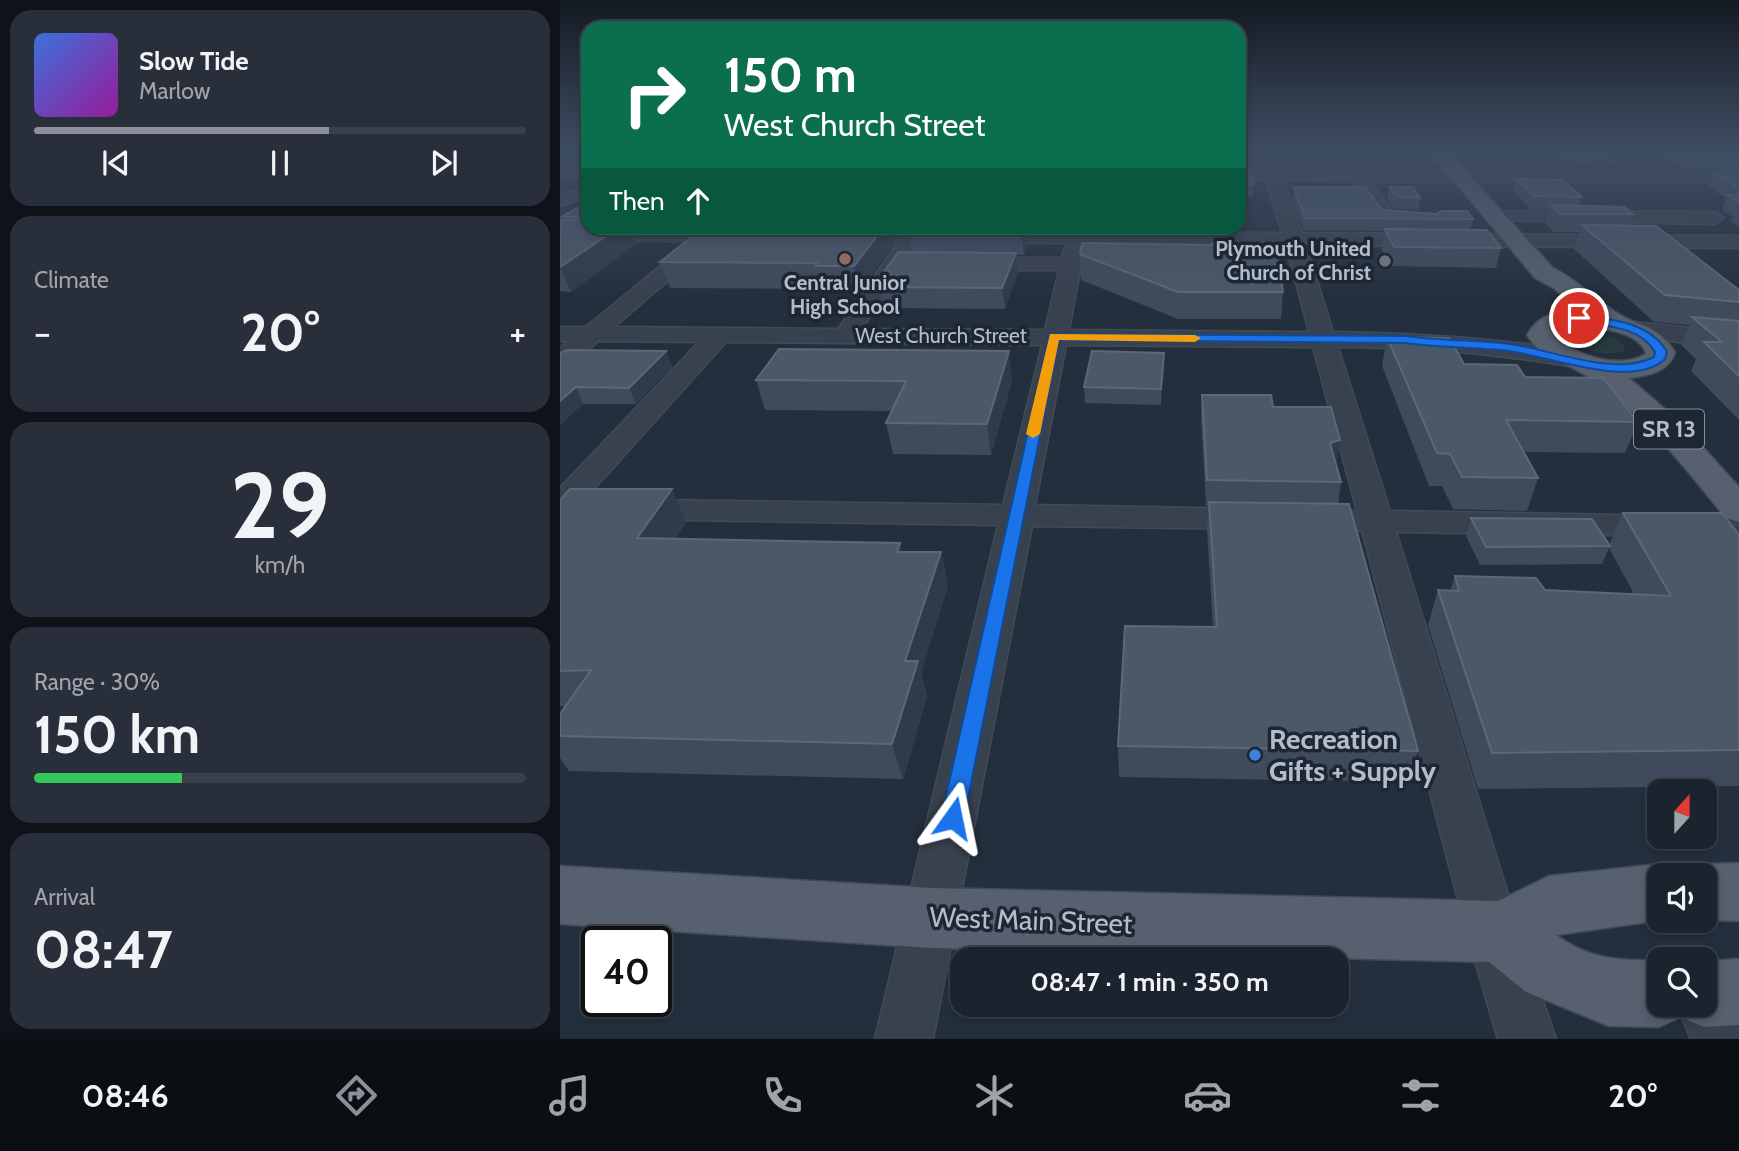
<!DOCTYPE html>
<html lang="en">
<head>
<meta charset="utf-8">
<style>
  body { margin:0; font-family:Cabin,sans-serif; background:#282f3a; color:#f1f3f6; height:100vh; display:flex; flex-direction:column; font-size:26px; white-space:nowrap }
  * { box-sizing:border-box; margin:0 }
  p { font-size:23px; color:#a0a4aa }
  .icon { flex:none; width:38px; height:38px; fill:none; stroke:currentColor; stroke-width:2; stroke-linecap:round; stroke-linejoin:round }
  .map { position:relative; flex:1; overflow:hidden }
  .drawer { display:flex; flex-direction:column; gap:10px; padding:10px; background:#0f1319; width:560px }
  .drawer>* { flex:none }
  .hud { position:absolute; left:21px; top:21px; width:665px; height:214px; border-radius:21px; box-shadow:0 4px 10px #0003,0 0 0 2px #39404a; background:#0b6e4f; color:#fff; overflow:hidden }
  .needle { width:46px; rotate:21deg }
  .controls { position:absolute; left:1087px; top:779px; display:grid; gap:14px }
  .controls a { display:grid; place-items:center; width:70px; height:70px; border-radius:14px; background:#1b232e; box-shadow:0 4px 10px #0003,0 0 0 2px #39404a; font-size:35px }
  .speed { position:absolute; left:21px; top:926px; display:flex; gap:14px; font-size:35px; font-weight:700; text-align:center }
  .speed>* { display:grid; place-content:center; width:91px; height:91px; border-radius:50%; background:#1b232e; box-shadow:0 4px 10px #0003,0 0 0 2px #39404a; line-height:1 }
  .speed .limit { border:4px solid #111; border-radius:10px; background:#fff; color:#111 }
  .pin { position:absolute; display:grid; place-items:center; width:60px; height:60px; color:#fff; margin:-30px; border:4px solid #fff; border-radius:50%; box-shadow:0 2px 7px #0007 }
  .me { position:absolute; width:77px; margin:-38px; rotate:12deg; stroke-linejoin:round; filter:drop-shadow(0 0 5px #0008) }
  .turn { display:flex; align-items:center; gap:24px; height:147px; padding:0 28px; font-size:32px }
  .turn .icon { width:91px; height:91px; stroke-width:2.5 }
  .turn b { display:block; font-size:49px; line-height:60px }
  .then { display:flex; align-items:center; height:66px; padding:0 28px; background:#0003; gap:14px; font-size:26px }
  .big { font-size:52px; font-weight:700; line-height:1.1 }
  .drawer .tile { flex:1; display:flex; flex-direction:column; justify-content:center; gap:10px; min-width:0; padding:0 24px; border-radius:21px; background:#282f3a }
  .drawer .dial { align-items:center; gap:0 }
  .dial b { font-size:91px; line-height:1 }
  .song { display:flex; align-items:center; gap:21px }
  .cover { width:84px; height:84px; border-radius:10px; background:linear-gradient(135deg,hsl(220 70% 55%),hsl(300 70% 35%)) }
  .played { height:7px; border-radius:4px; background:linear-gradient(90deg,#8c9099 60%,#39404a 60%) }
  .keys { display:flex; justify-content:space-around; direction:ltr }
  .heat { display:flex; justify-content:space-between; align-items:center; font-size:38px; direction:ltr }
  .charge { height:10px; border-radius:5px; background:linear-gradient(90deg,#34c759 30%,#39404a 0) }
  .trip { position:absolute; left:390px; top:947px; width:399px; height:70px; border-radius:21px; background:#1b232e; box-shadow:0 4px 10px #0003,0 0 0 2px #39404a; font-weight:700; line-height:70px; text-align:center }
  .menu { display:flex; height:112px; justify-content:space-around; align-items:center; background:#0b0e12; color:#a0a4aa }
  .menu .icon { width:49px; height:49px }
  .menu .current { color:#8c9099 }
  .menu b { font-size:32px; color:#f1f3f6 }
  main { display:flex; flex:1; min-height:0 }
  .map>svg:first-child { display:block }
  .green { fill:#263c3f }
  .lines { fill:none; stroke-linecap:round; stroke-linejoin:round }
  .minor-casing { stroke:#414a57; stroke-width:3 }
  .major-casing { stroke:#414a57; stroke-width:3 }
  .minor { fill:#38414e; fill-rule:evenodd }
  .major { fill:#56606e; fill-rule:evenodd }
  .wall { fill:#3f4b5c }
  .shaded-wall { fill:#2f3b4b }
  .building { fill:#4b5868; stroke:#5c6777; stroke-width:2 }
  .route { fill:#1a73e8; stroke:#114b97; stroke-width:2 }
  .slow { fill:#f59e0b }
  .education-dot { fill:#8d6e63; stroke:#1d2633; stroke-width:2.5 }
  .worship-dot { fill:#6b7280; stroke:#1d2633; stroke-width:2.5 }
  .shop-dot { fill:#3f7fe0; stroke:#1d2633; stroke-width:2.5 }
  .labels { text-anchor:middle; stroke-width:7; stroke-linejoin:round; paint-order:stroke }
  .far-poi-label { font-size:21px; font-weight:bold; fill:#b4bcc9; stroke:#1d2633; text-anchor:end }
  .far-street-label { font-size:21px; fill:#b4bcc9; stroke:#1d2633 }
  .shield { fill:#1d2633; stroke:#878f9c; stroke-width:2 }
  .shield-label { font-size:23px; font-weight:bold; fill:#b4bcc9 }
  .near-poi-label { font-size:28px; font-weight:bold; fill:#b4bcc9; stroke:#1d2633; text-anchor:start }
  .near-street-label { font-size:28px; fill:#b4bcc9; stroke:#1d2633 }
</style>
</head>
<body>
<main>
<section class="drawer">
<div class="tile">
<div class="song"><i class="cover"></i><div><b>Slow Tide</b><p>Marlow</p></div></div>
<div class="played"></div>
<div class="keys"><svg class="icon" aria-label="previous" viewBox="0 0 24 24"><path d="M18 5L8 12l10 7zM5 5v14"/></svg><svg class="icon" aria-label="pause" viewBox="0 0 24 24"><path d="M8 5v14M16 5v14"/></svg><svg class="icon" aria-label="next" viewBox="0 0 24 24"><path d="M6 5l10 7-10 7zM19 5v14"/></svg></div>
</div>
<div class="tile"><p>Climate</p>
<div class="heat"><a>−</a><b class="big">20°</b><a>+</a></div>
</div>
<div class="tile dial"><b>29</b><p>km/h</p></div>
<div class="tile"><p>Range · 30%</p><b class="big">150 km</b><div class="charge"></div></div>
<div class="tile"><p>Arrival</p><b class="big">08:47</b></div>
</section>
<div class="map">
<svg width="1179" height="1039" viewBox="0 0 1179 1039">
  <rect width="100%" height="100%" fill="#242f3e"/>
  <path class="green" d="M1028 334 1052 337 1066 347 1063 352C1048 355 1028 354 1018 341L1020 337Z"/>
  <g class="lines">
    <g class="minor-casing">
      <path id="minor" d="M989 152H1021L1052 158 1055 161 1047 166 997 157Z
        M0 168 28 169V179L0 178Z
        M679 170 1179 173V183L811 181 832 211 869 214 872 218 863 224 820 220 795 181 723 180 742 233 1179 236V248L746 245 773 332C852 333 931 338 1009 350L1018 353 1022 358 1018 363 1009 366C933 353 855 347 778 347L830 511 1179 517V537L836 532C890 701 938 872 996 1039H938C887 871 848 700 802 531L748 530 736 527 731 520 736 513 748 510 797 511 753 347 506 345 475 505 694 509 706 512 711 519 706 526 694 529 472 526 373 1039H315L438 525 0 518V488L139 342 38 341 9 366 0 369V348L8 341H0V327H26L131 241 0 240V228L222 230 232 236 222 242 148 241 147 247 54 327 278 329 338 242H286L276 236 279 232H509L510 228H528V232L722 233 706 180H679ZM357 242 506 243 502 258H413L406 260 403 264 406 268 413 270H499L485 330 302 329ZM525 243 726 245 749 332 509 330ZM166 342 482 345 443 505 25 499Z
        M28 186V197L0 206V195Z
        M935 211 1155 212 1164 218 1155 224 929 220 926 216 929 212Z
        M1074 322 1179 333V347L1131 344 1066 334 1062 329 1066 324Z
        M1144 976 1164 984 1179 1013V1039H1131L1116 1004H1144Z"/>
    </g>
    <g class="major-casing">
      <path id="major" d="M870 152H888L993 268C1017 279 1034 299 1057 313 1082 329 1095 322 1115 352 1110 372 1087 376 1069 378L1122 424 1179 487V522L1166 518C1133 478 1101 436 1062 402 1048 391 1033 379 1018 371 994 357 985 362 967 335 979 314 997 311 1019 310L995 289 975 278ZM1019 326C1039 328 1080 331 1086 354 1060 369 1014 357 995 334L1005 327Z
        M1179 863V921L1141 920H1144V875H1122L1123 873 1144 864Z
        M1099 864 1121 875H1099V920H1102L996 935C1030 960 1059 960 1099 961V1004H1144V961L1179 959V1025L1144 1027 1121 1017 1099 1027 1049 1026 966 992 929 962 372 948 0 924V866L372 888 938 901 989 876Z"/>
    </g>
    <use href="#minor" class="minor"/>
    <use href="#major" class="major"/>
  </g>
  <path class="wall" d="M679 152 686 155 685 167 680 168 694 184 693 197H679Z
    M1052 152H1080L1079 153Z
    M1094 152H1179V171L1123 170Z
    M1179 171V227L1171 221 1173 217 1162 210 1166 198 1147 185 1152 172Z
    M956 179 1022 197 1019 206 1073 214 1069 226 1179 302V420L1131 371 1136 359 1121 345 1129 325 1094 322 1014 249 1020 232H994L986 224 990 209H971L953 191Z
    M734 187 822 210 913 219 910 230 941 248 936 268 830 266 821 248 824 231 744 230 732 199Z
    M829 187 860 198 858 210 833 208 827 199Z
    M28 202V228L77 243 11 292 0 291V220H2L1 217Z
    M186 228H476V229H466L467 245 464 255H456L458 272 445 309 324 308 319 287 325 278 324 272 352 252 349 235 352 228H330L333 245 300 292H261V289L110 288 100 262 176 236Z
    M652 245 711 254 723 292 721 319H618L521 280 520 254Z
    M827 337 904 364 965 377 1078 422 1065 453 964 452 978 478 967 511 893 509 882 486H869L822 366Z
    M106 351 112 367 76 404H23L0 425V353Z
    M604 353 601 405 525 403 524 387Z
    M196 380 452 381 431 455 333 454 326 423 331 411 205 410Z
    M642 395 713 407 776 465 781 482 778 504 858 751 848 782 559 777 558 746 653 627 647 531 648 506H646L641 419Z
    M0 500 126 523 115 539 340 543 342 552H381L388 586 361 672 367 696 343 779 9 771 0 758V714L6 706H0Z
    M1063 513 1179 535V786L918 789 868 625 878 590 890 591 895 576 985 590 1074 594 1049 548 1042 564 920 565 906 536 911 518 1049 545Z"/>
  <path class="shaded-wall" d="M686 155 685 167 679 168V156Z
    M58 228H71L77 243 11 292 0 267Z
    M323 228H330L333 245 300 292 294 266Z
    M466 228 467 245 464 255 462 236Z
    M456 253 458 272 445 309 442 288Z
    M106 351 112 367 76 404 69 388Z
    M449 351 452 381 431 455 427 424Z
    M604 353V368L601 405V389Z
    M16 387 23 404 0 425V401Z
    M780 440 776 465 770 443Z
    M112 489 126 523 93 572 77 538Z
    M340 543 348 577 337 552Z
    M381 552 388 586 361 672 367 696 343 779 332 744 345 661Z"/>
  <path class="building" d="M679 152H685L686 155 679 156Z
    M1119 152H1179V158L1128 157Z
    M679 168 690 170 694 184H679Z
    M1179 171V188L1152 172Z
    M956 179 1002 180 1022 197 974 196Z
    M734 187H805L822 210 876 214 882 211H907L913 219 745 218Z
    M829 187H853L860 198 836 196Z
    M1167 195H1179V202Z
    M28 202V217H1Z
    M991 205 1064 207 1073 214H1000Z
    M0 220H28V228H58L0 267Z
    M1022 225 1096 226 1179 290V302L1105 295Z
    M186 228H323L294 266H255L257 263 100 262 133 236H176Z
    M353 228H465L462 236 349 235Z
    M825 229 927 230 941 248 834 247Z
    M522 243 652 245V243L709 244 711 254 718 256 723 292H618L520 254Z
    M338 252 456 253 442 288 319 287 329 272H324Z
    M1132 317 1179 321V376L1144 342H1162Z
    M827 337 889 338 904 364 957 365 965 377 1043 378 1078 422 946 420 978 478 902 477 890 454 877 453Z
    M219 349 449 351 427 424 326 423 346 381 196 380Z
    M7 350 106 351 69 388 16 387 0 401V353Z
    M532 351 604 353 601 389 524 387Z
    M642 395H711L713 407H771L780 440 770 443 781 482 647 480Z
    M10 489H112L77 538 340 543 337 552H381L345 661H358L332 744 0 736V714L31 670 0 671V500Z
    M649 502 789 504 858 751 558 746 565 626 657 627Z
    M1063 513H1162L1179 535V750L932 753 878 590 899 591 895 576 976 578 985 590 1111 596Z
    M911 518 1032 519 1050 546 926 547Z"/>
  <linearGradient id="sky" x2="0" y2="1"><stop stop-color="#141a22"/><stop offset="0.51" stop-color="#3f4d63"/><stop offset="1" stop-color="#3f4d63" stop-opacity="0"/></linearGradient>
  <rect width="1179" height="297" fill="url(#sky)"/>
  <path class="route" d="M1019 315C1050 319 1090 322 1107 352L1105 359C1072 390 990 356 949 351 915 347 880 348 846 343L499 340 404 818 401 826 393 829 384 826 381 818 490 334 846 336C881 341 915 340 950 344 993 350 1054 377 1094 357L1095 352C1080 325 1041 326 1015 321L1014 318Z"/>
  <path class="slow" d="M490 334 635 335 641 338 635 342 499 340 480 434 473 438 466 434Z"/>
  <circle class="education-dot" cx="285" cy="259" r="7"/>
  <circle class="worship-dot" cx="825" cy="261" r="7"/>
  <circle class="shop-dot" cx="695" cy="755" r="7"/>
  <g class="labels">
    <g class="far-poi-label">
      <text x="811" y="256">Plymouth United<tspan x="811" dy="24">Church of Christ</tspan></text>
      <text x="285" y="290" text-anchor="middle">Central Junior<tspan x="285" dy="24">High School</tspan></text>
    </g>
    <g class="far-street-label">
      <text x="381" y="343">West Church Street</text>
    </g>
    <rect class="shield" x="1074" y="409.5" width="70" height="39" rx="5"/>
    <g class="shield-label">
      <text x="1109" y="437">SR 13</text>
    </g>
    <g class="near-poi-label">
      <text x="709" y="749">Recreation<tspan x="709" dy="32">Gifts + Supply</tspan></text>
    </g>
    <g class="near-street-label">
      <text transform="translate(471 920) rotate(2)" y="10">West Main Street</text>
    </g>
  </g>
</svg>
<div class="controls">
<a><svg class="needle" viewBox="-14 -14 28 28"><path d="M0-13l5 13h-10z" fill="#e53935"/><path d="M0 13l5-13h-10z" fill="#a0a4aa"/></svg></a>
<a><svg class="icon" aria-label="sound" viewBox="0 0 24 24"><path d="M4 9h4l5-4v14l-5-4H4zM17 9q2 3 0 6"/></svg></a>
<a><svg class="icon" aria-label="search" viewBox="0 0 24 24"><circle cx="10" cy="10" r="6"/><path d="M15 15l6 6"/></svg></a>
</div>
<div class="speed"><div class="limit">40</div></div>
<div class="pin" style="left:1019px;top:318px;background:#d93025"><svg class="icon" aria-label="arrive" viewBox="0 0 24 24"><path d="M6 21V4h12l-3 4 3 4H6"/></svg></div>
<svg class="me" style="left:393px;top:818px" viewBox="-20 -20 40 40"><path d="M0-17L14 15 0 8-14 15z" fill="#1a73e8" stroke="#fff" stroke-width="4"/></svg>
<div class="trip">08:47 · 1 min · 350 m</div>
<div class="hud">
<div class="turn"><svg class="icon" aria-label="right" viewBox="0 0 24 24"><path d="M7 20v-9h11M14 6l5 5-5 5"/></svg><div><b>150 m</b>West Church Street</div></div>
<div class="then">Then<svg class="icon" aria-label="ahead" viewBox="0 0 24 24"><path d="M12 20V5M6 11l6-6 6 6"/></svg></div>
</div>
</div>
</main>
<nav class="menu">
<b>08:46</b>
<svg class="icon current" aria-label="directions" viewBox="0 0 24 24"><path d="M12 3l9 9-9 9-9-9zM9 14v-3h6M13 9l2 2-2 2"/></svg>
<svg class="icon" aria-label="music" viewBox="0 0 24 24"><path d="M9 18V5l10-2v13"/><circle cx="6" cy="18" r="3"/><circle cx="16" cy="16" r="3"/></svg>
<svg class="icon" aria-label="phone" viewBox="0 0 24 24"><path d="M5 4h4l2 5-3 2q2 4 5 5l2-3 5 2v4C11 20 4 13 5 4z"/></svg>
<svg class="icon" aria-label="climate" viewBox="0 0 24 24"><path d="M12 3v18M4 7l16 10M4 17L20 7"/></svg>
<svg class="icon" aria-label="car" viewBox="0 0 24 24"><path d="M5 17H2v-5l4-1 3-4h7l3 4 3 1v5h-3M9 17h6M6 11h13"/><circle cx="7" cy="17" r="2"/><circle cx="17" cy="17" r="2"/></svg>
<svg class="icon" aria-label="filters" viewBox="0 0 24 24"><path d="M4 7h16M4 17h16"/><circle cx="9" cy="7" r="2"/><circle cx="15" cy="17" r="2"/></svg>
<b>20°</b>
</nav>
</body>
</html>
